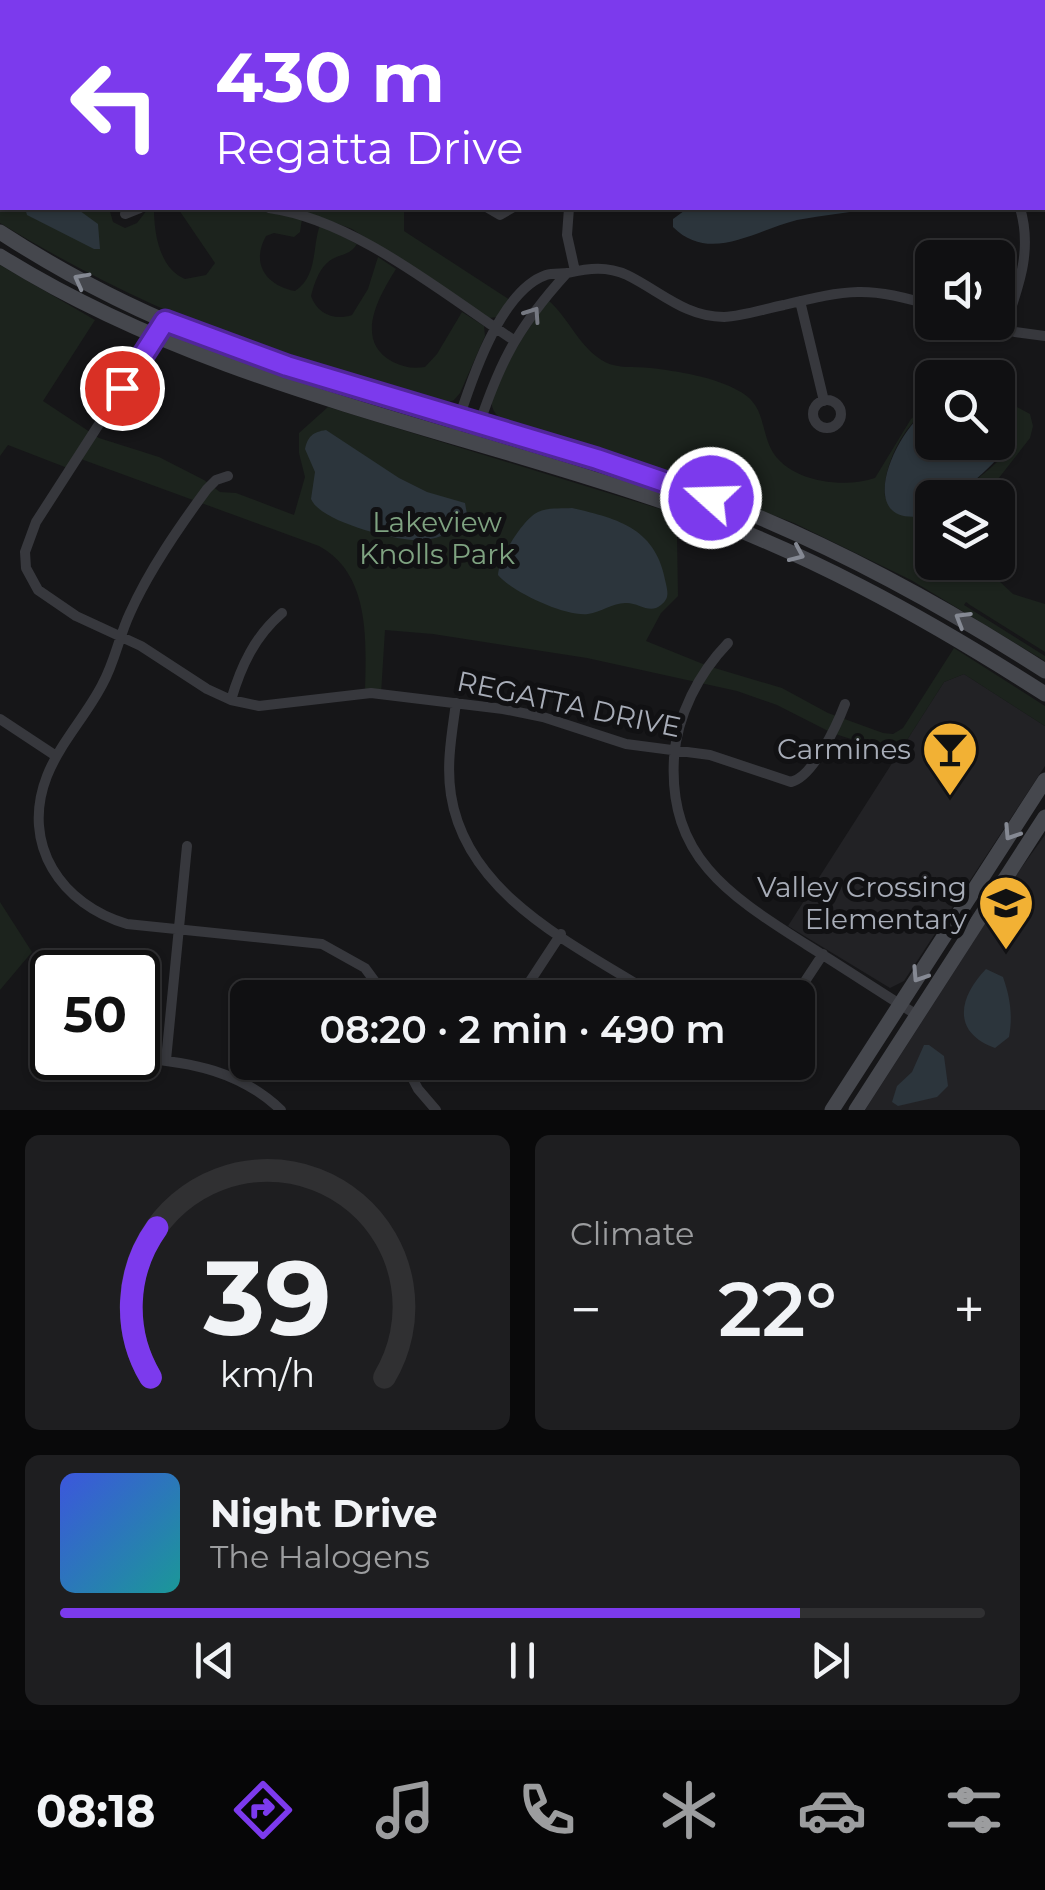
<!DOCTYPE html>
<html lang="en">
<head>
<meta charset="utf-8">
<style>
  body { margin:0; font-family:Montserrat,sans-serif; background:#1e1e20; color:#f1f3f6; height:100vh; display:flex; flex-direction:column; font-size:38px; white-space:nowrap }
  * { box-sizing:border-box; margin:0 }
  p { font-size:32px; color:#9c9d9f }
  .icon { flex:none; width:55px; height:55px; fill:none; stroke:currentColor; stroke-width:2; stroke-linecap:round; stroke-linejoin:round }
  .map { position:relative; height:1110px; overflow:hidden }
  .side { display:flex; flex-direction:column; gap:25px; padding:25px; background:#09090a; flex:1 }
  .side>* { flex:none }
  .banner { position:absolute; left:0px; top:0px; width:1045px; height:210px; box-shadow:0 2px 8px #0004,0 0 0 2px #303032; background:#7c3aed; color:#fff; overflow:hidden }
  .buttons { position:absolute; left:915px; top:240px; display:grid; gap:20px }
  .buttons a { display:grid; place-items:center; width:100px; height:100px; border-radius:15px; background:#101012; box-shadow:0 2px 8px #0004,0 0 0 2px #303032; font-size:50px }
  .speed { position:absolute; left:30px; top:950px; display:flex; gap:20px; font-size:50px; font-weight:700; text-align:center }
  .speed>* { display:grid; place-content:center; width:130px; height:130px; border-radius:50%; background:#101012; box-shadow:0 2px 8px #0004,0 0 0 2px #303032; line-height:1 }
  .speed .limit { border:5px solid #111; border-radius:15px; background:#fff; color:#111 }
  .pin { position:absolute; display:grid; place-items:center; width:85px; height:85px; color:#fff; margin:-42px; border:5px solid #fff; border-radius:50%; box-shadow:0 2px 10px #0007 }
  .me { position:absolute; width:110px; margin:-55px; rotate:290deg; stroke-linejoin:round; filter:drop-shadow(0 0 8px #0008) }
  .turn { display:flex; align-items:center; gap:35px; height:210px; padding:0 50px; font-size:45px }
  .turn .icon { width:130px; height:130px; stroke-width:2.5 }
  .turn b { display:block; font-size:70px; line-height:85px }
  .big { font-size:75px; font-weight:600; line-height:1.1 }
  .side .card { flex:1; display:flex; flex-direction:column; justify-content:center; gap:15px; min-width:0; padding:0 35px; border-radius:15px; background:#1e1e20 }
  .side .dial { align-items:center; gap:0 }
  .dial svg { height:260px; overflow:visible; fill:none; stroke:#303032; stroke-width:7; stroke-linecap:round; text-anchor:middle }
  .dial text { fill:#f1f3f6; stroke:none }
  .song { display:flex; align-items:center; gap:30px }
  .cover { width:120px; height:120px; border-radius:15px; background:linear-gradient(135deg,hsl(230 70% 55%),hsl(180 70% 35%)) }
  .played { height:10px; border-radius:5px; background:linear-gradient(90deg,#7c3aed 80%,#303032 80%) }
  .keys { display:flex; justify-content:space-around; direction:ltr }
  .heat { display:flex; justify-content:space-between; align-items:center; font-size:55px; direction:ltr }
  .side .tiles { flex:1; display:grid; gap:25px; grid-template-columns:1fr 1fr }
  .card:last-child { grid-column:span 2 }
  .trip { position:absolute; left:230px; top:980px; width:585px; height:100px; border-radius:15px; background:#101012; box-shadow:0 2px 8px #0004,0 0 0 2px #303032; font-weight:600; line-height:100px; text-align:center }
  .dock { display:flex; height:160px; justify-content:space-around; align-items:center; background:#060607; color:#9c9d9f }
  .dock .icon { width:70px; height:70px }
  .dock .on { color:#7c3aed }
  .dock b { font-size:45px; color:#f1f3f6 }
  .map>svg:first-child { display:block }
  .built { fill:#222225 }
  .green { fill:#1c231d }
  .water { fill:#2c353c }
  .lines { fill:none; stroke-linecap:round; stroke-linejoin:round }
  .minor { stroke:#37383d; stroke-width:10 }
  .secondary { stroke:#45474d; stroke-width:15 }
  .oneway { stroke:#858993 }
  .oneway2 { stroke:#757881 }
  .route-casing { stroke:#51269a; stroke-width:25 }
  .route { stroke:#7c3aed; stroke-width:18 }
  .labels { text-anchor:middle; stroke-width:10; stroke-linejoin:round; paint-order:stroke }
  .park-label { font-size:28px; fill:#7fa381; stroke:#111113 }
  .street-label { font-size:28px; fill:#a8adb8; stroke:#111113 }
  .poi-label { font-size:28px; fill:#a8adb8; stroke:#111113; text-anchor:end }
</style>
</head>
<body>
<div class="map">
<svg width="1045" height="1110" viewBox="0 0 1045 1110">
  <rect width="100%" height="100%" fill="#161618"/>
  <path class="built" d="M964 674 1045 726V766L904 981 890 988 788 926 944 682Z
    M1045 835V1110H865L1019 871Z"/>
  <path class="green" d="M0 0H711L2 2V208H109L113 222 125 228 137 223 147 210 154 209C154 234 160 269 185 279L206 275 215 263 179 210 261 211 302 219 300 232 294 237 274 233 266 236C251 263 265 285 295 291 318 276 312 247 320 225L357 244C349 257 338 253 327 263 318 271 314 285 311 296 317 314 335 321 352 315L368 289 378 257 396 269C379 296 353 341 393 362 404 367 412 369 425 367L437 354 462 312 484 326 485 336 460 393 454 400 445 404C413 401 380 386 349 377 220 338 115 293 0 223Z
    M295 208H404V231L510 300 497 317 489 318 352 229Z
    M0 265 95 320 43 401 99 438 159 457 204 480 220 492 236 493 294 515 305 477 299 453V433L328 407 683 516 677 536 678 596 661 613 646 641 708 666 782 688 828 713 883 733 893 734 903 728 954 648 1045 706V726L964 674 944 682 898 754 832 733 777 705 737 691 587 658 433 634 385 630 381 694 365 693C366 642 371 574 319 546L78 458 70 469 8 445 0 456Z
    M548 300C569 318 580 349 605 362 618 369 635 366 650 368 677 371 715 377 739 391 765 405 760 426 771 449 788 482 844 489 875 478L911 419 932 402V406C905 422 882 465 885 497L904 515 932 514V562L980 563 1013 594 1045 604V652L970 605 966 602 964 605 1045 656V661L911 580 794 523 605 451 501 419C496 414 494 413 492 406 489 384 535 320 548 300Z
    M998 397 1030 414 1033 426 1030 438 984 497 958 498C981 469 1017 461 1014 419Z
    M0 902 32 952 0 990Z"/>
  <path class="water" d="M0 0H648L2 2V35Z
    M25 208H76L98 224 100 249H94L27 215Z
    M688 208H874C849 213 823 215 797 220 756 230 710 264 673 227V219Z
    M998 400C1045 433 978 473 958 497L932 498V514C848 535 894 429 932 406V442H998Z
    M326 430 399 478 427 492 465 503 467 514C456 533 434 542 412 540 388 538 320 521 311 499L315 472 305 449C308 436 313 432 326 430Z
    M572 508C620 519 657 529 666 584 668 593 669 599 661 605 649 615 639 602 625 603 613 603 601 612 588 614 566 617 512 592 498 575 499 558 523 519 538 512 548 507 561 509 572 508Z
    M986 969 1003 977C1010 997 1013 1015 1009 1037L995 1048C951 1032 959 997 986 969Z
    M924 1045H929L944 1056 948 1086 937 1097 898 1106 892 1102 897 1086 912 1072Z"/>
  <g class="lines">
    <path class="minor" d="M1042 117 1045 115
      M269 208C355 220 442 293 515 341
      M488 208 500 215 512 208
      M569 208 567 235 575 271
      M125 214 140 208
      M800 301 824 401
      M983 322 1015 332 1045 336
      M1004 329C1018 288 1033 251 1020 208
      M159 331 36 522 25 552 26 568 38 590 76 616 141 646 207 689 231 700 259 706 371 693 503 709 543 717 626 744 710 755 791 782C813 777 837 725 845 704
      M813 414a14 14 0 1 1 28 0a14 14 0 1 1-28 0Z
      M453 437C467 393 497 292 546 275 553 273 561 274 568 273 589 268 607 266 627 275 660 291 685 317 724 317 744 316 764 309 784 305 846 290 870 285 932 306
      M473 443C497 368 514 331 567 273
      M228 476 216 480 207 489C179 527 149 570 130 613 119 636 115 662 102 685 86 716 60 743 47 776 20 845 62 905 127 924L322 944 365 968 387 998
      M728 643C699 673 677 715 674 758 668 859 732 897 807 945 844 968 880 992 917 1015
      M231 700C241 666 255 636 282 613
      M456 703C452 733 446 764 451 795 467 898 580 947 659 998
      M0 719 56 756
      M519 998 561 934
      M794 998 823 954
      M137 1058C191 1062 240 1071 281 1110
      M166 1060 187 846
      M404 1062 418 1089 436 1110
      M409 1076 433 1062"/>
    <path class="secondary" d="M0 232C66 275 136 311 209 339 360 398 520 431 673 484 805 530 927 595 1045 671
      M0 256C205 384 442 425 667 503 802 549 925 617 1045 694
      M832 1110 1045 780
      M856 1110 1045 817"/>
  </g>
  <defs><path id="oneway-chevron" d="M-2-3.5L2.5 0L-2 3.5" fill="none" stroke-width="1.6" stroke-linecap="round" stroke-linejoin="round" transform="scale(2.5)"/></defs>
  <g class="oneway">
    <use href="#oneway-chevron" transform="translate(81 280) rotate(-152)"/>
    <use href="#oneway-chevron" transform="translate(797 554) rotate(24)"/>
    <use href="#oneway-chevron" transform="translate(962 619) rotate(-149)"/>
    <use href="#oneway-chevron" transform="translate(1011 833) rotate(123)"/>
    <use href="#oneway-chevron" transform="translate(919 975) rotate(123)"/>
  </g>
  <use class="oneway2" href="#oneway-chevron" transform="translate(533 314) rotate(-56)"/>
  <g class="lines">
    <g class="route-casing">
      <path id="route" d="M122 388 165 321 287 366 597 459 711 498"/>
    </g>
    <use href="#route" class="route"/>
  </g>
  <defs>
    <g id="bar-pin" transform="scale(2.875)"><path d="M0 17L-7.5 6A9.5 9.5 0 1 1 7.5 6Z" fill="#f2b134" stroke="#111113"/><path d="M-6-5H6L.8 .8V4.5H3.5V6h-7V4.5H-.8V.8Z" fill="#111"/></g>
    <g id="school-pin" transform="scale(2.875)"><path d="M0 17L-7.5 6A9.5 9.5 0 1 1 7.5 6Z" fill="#f2b134" stroke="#111113"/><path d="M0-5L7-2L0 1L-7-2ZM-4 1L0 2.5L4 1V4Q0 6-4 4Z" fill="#111"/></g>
  </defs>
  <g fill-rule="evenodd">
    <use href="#bar-pin" x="950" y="749"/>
    <use href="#school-pin" x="1006" y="903"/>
  </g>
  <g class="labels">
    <g class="park-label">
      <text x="437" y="532">Lakeview<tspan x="437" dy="32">Knolls Park</tspan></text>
    </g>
    <g class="street-label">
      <text transform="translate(569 704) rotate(12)" y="10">REGATTA DRIVE</text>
    </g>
    <g class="poi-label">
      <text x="911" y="759">Carmines</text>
      <text x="967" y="897">Valley Crossing<tspan x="967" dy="32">Elementary</tspan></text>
    </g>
  </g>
</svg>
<div class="buttons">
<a><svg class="icon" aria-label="sound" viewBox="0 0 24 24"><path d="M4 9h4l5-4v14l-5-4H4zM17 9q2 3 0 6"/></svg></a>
<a><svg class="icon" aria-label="search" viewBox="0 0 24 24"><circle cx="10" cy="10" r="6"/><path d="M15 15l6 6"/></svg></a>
<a><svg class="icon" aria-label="layers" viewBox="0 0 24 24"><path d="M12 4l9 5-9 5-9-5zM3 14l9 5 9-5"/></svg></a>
</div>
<div class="speed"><div class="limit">50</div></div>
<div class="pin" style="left:122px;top:388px;background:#d93025"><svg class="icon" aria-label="arrive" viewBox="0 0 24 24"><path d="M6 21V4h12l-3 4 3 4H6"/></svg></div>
<svg class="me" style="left:711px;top:498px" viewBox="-20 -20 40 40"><circle r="17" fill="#7c3aed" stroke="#fff" stroke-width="3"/><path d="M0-11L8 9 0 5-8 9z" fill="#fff"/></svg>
<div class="trip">08:20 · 2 min · 490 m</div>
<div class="banner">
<div class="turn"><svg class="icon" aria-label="left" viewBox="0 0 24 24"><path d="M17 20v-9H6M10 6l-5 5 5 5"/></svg><div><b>430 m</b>Regatta Drive</div></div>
</div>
</div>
<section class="side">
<div class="tiles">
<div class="card dial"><svg viewBox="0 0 100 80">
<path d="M14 69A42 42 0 1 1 86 69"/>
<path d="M14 69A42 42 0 0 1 16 23" stroke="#7c3aed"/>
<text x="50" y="56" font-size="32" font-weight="700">39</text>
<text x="50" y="72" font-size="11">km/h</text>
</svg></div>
<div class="card"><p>Climate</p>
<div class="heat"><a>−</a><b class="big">22°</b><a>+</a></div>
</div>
<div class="card">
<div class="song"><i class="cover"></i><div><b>Night Drive</b><p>The Halogens</p></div></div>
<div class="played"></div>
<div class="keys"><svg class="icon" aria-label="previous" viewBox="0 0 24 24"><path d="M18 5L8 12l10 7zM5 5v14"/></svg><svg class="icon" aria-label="pause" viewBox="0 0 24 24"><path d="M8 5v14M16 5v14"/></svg><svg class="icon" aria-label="next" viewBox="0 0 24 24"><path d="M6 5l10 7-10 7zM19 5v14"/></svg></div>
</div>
</div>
</section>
<nav class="dock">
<b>08:18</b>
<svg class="icon on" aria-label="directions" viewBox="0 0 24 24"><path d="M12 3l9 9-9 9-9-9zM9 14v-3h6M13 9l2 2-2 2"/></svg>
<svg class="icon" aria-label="music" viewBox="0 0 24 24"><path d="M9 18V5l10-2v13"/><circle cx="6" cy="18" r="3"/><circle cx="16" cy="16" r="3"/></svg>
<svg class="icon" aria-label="phone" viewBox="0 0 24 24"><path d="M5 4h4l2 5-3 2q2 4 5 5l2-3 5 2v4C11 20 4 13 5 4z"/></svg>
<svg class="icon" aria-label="climate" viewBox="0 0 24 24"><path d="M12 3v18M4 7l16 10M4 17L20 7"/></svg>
<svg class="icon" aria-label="car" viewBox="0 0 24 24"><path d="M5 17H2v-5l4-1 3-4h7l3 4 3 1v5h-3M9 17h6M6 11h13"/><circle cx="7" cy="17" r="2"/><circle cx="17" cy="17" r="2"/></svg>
<svg class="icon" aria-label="filters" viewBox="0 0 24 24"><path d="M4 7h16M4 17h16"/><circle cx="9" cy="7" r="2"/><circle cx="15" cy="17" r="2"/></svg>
</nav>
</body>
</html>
